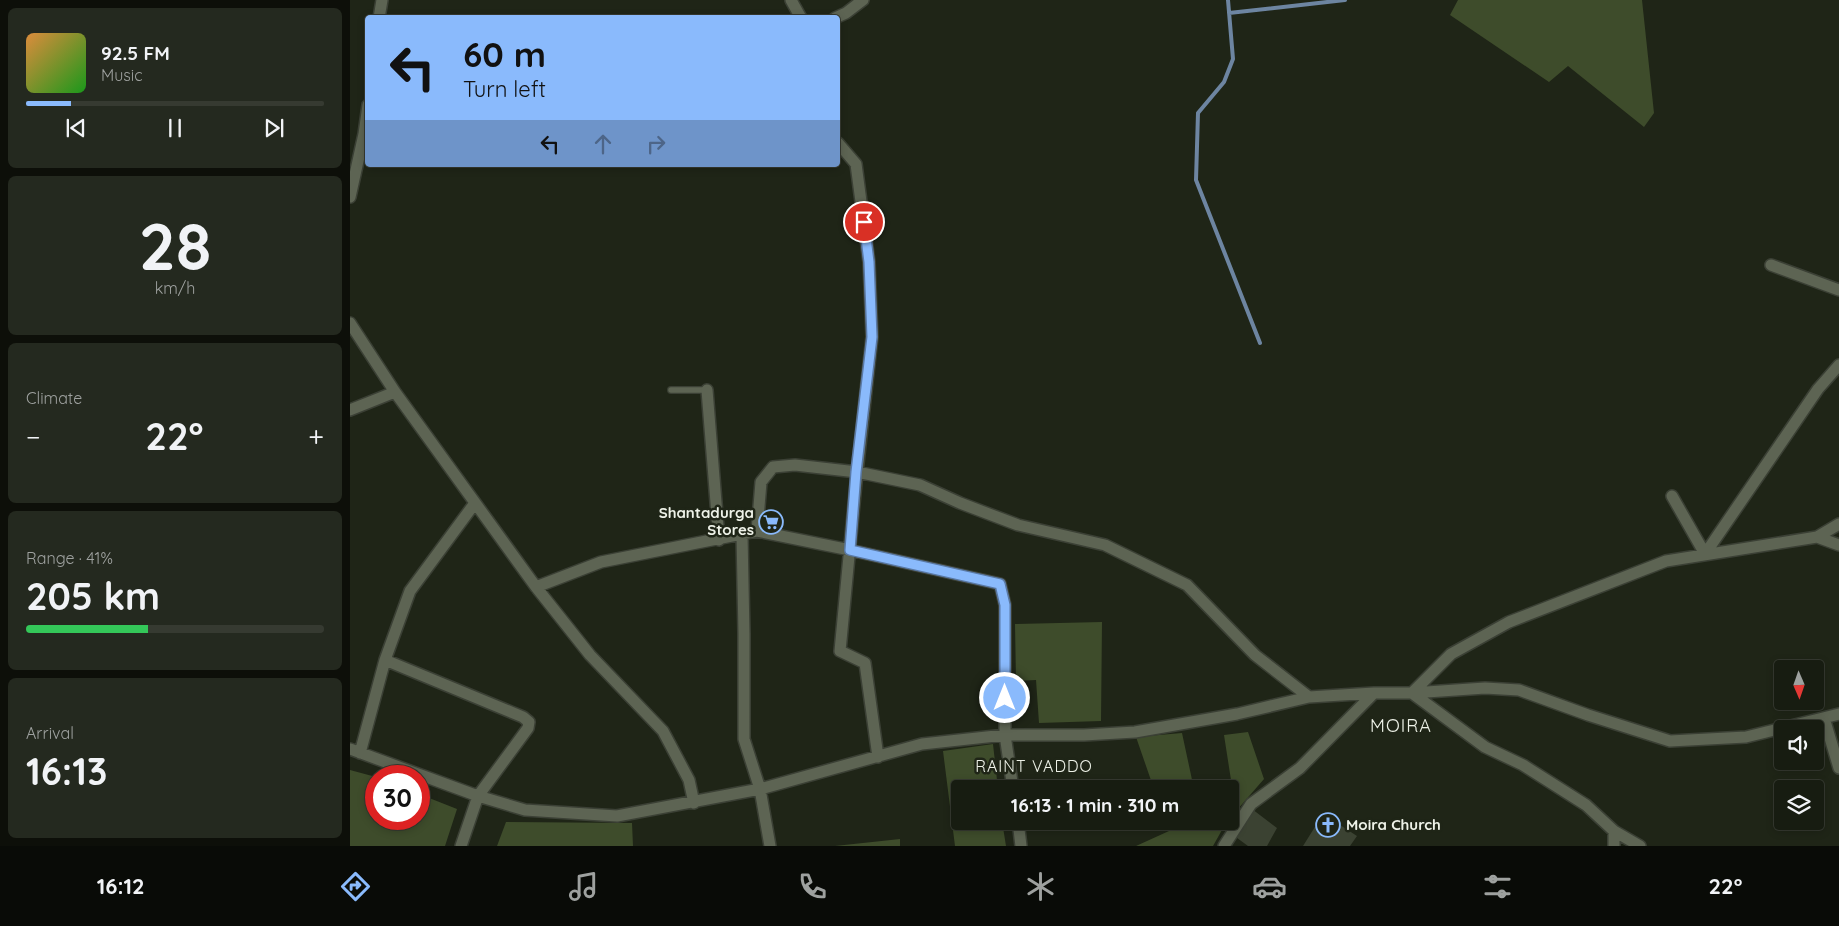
<!DOCTYPE html>
<html lang="en">
<head>
<meta charset="utf-8">
<style>
  body { margin:0; font-family:Quicksand,sans-serif; background:#24291f; color:#f1f3f6; height:100vh; display:flex; flex-direction:column; font-size:19px; white-space:nowrap }
  * { box-sizing:border-box; margin:0 }
  p { font-size:16px; color:#9ea19f }
  .icon { flex:none; width:28px; height:28px; fill:none; stroke:currentColor; stroke-width:2; stroke-linecap:round; stroke-linejoin:round }
  .map { position:relative; flex:1; overflow:hidden }
  .panel { display:flex; flex-direction:column; gap:8px; padding:8px; background:#0d0f09; width:350px }
  .panel>* { flex:none }
  .banner { position:absolute; left:15px; top:15px; width:475px; height:152px; border-radius:5px; box-shadow:0 2px 8px #0003,0 0 0 1px #363a31; background:#8abafc; color:#111; overflow:hidden }
  .needle { width:32px; rotate:178deg }
  .buttons { position:absolute; left:1424px; top:660px; display:grid; gap:10px }
  .buttons a { display:grid; place-items:center; width:50px; height:50px; border-radius:5px; background:#171c11; box-shadow:0 2px 8px #0003,0 0 0 1px #363a31; font-size:25px }
  .speed { position:absolute; left:15px; top:765px; display:flex; gap:10px; font-size:25px; font-weight:700; text-align:center }
  .speed>* { display:grid; place-content:center; width:65px; height:65px; border-radius:50%; background:#171c11; box-shadow:0 2px 8px #0003,0 0 0 1px #363a31; line-height:1 }
  .speed .limit { border:8px solid #d22; background:#fff; color:#111 }
  .pin { position:absolute; display:grid; place-items:center; width:42px; height:42px; color:#fff; margin:-21px; border:2px solid #fff; border-radius:50%; box-shadow:0 1px 5px #0007 }
  .me { position:absolute; width:55px; margin:-28px; rotate:0deg; stroke-linejoin:round; filter:drop-shadow(0 0 4px #0008) }
  .turn { display:flex; align-items:center; gap:18px; height:105px; padding:0 15px; font-size:22px }
  .turn .icon { width:65px; height:65px; stroke-width:2.5 }
  .turn b { display:block; font-size:35px; line-height:42px }
  .lanes { display:flex; align-items:center; height:48px; padding:0 15px; background:#0003; justify-content:center; gap:25px; direction:ltr }
  .lanes .off { opacity:.35 }
  .big { font-size:38px; font-weight:800; line-height:1.1 }
  .panel .card { flex:1; display:flex; flex-direction:column; justify-content:center; gap:8px; min-width:0; padding:0 18px; border-radius:8px; background:#24291f }
  .panel .dial { align-items:center; gap:0 }
  .dial b { font-size:65px; line-height:1 }
  .song { display:flex; align-items:center; gap:15px }
  .cover { width:60px; height:60px; border-radius:8px; background:linear-gradient(135deg,hsl(30 70% 55%),hsl(120 70% 35%)) }
  .played { height:5px; border-radius:2px; background:linear-gradient(90deg,#8abafc 15%,#363a31 15%) }
  .keys { display:flex; justify-content:space-around; direction:ltr }
  .heat { display:flex; justify-content:space-between; align-items:center; font-size:28px; direction:ltr }
  .charge { height:8px; border-radius:4px; background:linear-gradient(90deg,#34c759 41%,#363a31 0) }
  .trip { position:absolute; left:601px; top:780px; width:288px; height:50px; border-radius:5px; background:#171c11; box-shadow:0 2px 8px #0003,0 0 0 1px #363a31; font-weight:800; line-height:50px; text-align:center }
  .menu { display:flex; height:80px; justify-content:space-around; align-items:center; background:#090b07; color:#9ea19f }
  .menu .icon { width:35px; height:35px }
  .menu .current { color:#8abafc }
  .menu b { font-size:22px; color:#f1f3f6 }
  main { display:flex; flex:1; min-height:0 }
  .map>svg:first-child { display:block }
  .green { fill:#3e4c2b }
  .lines { fill:none; stroke-linecap:round; stroke-linejoin:round }
  .stream { stroke:#6d85a1; stroke-width:4 }
  .building { fill:#3b4232 }
  .service-casing { stroke:#3b4035; stroke-width:8 }
  .minor-casing { stroke:#3b4035; stroke-width:14 }
  .service { stroke:#5d6453; stroke-width:5.5 }
  .minor { stroke:#5d6453; stroke-width:11 }
  .route-casing { stroke:#5a79a4; stroke-width:12 }
  .route { stroke:#8abafc; stroke-width:9 }
  .labels { text-anchor:middle; stroke-width:5; stroke-linejoin:round; paint-order:stroke }
  .poi-label { font-size:15px; font-weight:bold; fill:#eef2e8; stroke:#1f2517; text-anchor:end }
  .neighbourhood-label { font-size:16px; letter-spacing:1px; fill:#eef2e8; stroke:#1f2517 }
  .quarter-label { font-size:18px; letter-spacing:1px; fill:#eef2e8; stroke:#1f2517 }
</style>
</head>
<body>
<main>
<section class="panel">
<div class="card">
<div class="song"><i class="cover"></i><div><b>92.5 FM</b><p>Music</p></div></div>
<div class="played"></div>
<div class="keys"><svg class="icon" aria-label="previous" viewBox="0 0 24 24"><path d="M18 5L8 12l10 7zM5 5v14"/></svg><svg class="icon" aria-label="pause" viewBox="0 0 24 24"><path d="M8 5v14M16 5v14"/></svg><svg class="icon" aria-label="next" viewBox="0 0 24 24"><path d="M6 5l10 7-10 7zM19 5v14"/></svg></div>
</div>
<div class="card dial"><b>28</b><p>km/h</p></div>
<div class="card"><p>Climate</p>
<div class="heat"><a>−</a><b class="big">22°</b><a>+</a></div>
</div>
<div class="card"><p>Range · 41%</p><b class="big">205 km</b><div class="charge"></div></div>
<div class="card"><p>Arrival</p><b class="big">16:13</b></div>
</section>
<div class="map">
<svg width="1489" height="846" viewBox="0 0 1489 846">
  <rect width="100%" height="100%" fill="#1f2517"/>
  <path class="green" d="M1108 0H1292L1304 113 1294 127 1218 66 1199 82 1100 15Z
    M752 622 751 721 689 723 686 680 666 681 665 624Z
    M898 732 914 779 880 818V789H804L786 737 832 733 844 789 881 780 874 735Z
    M643 744 648 789H610V821H652L656 846H605L593 751Z
    M0 770 26 777V819H69V794L107 809 95 846H0Z
    M816 821H877L863 846H786L819 831Z
    M156 822 282 823 283 846H147Z
    M550 839V846H485Z"/>
  <g class="lines">
    <path class="stream" d="M878 0 883 59 874 82 848 113 846 180 910 343
      M879 13 995 0"/>
  </g>
  <path class="building" d="M902 809 927 828 917 846H898L883 835Z
    M973 814 1007 836 1000 846H953Z"/>
  <g class="lines">
    <g class="service-casing">
      <path id="service" d="M321 390H357"/>
    </g>
    <g class="minor-casing">
      <path id="minor" d="M441 0 451 18
        M29 18 32 0
        M485 18 496 13 513 0
        M488 143 506 164 519 262 522 337 507 472 490 651 515 663 528 757
        M0 197 14 134 18 105
        M1421 265 1489 290
        M0 323 45 392 186 587 240 655 313 731 339 780 344 803
        M357 390 369 540
        M0 410 45 392
        M1322 496 1355 554 1468 389 1489 365
        M407 531 411 482 423 467 445 465 507 472 570 485 610 503 668 525 755 545 837 585 905 655 959 697
        M392 535 394 634V739L410 789 420 846
        M1467 537 1489 545
        M186 587 251 562 407 531 500 550 650 584 655 605V735L663 789
        M35 660 173 717 179 722 178 728 128 796 111 846
        M1062 693 1135 688 1169 690 1238 715 1320 741 1396 737 1489 714
        M1062 693 1135 747 1173 765 1236 805 1264 831V846
        M1474 718 1489 768
        M0 749 128 796 175 810 267 816 410 789 572 744 655 735H734L785 732 887 714 959 697 1024 693H1062L1101 654 1159 622 1316 561 1467 537 1489 524
        M10 753 35 660 60 591 125 503
        M668 821 671 846
        M1264 831 1290 846
        M874 846 901 804 950 768 1024 693"/>
    </g>
    <use href="#service" class="service"/>
    <use href="#minor" class="minor"/>
  </g>
  <g class="lines">
    <g class="route-casing">
      <path id="route" d="M514 222 519 262 522 337 506 472 500 550 650 584 655 605V698"/>
    </g>
    <use href="#route" class="route"/>
  </g>
  <defs>
    <g id="supermarket-ring" transform="scale(1.25)"><circle r="9.5" fill="#1f2517" stroke="#8abafc" stroke-width="1.5"/><path d="M-6-5.5h2.5l.6 2H6L4.5 2H-2.5L-4.4-4H-6ZM-1.5 3.2a1.3 1.3 0 1 0 .1 0ZM3 3.2a1.3 1.3 0 1 0 .1 0Z" fill="#8abafc"/></g>
    <g id="church-ring" transform="scale(1.25)"><circle r="9.5" fill="#1f2517" stroke="#8abafc" stroke-width="1.5"/><path d="M-1.2-6h2.4v3.5h3.3v2.4h-3.3V6h-2.4V-.1h-3.3v-2.4h3.3Z" fill="#8abafc"/></g>
  </defs>
  <g fill-rule="evenodd">
    <use href="#supermarket-ring" x="421" y="522"/>
    <use href="#church-ring" x="978" y="825"/>
  </g>
  <g class="labels">
    <g class="poi-label">
      <text x="404" y="518">Shantadurga<tspan x="404" dy="17">Stores</tspan></text>
      <text x="996" y="830" text-anchor="start">Moira Church</text>
    </g>
    <g class="neighbourhood-label">
      <text x="684" y="772">RAINT VADDO</text>
    </g>
    <g class="quarter-label">
      <text x="1051" y="732">MOIRA</text>
    </g>
  </g>
</svg>
<div class="buttons">
<a><svg class="needle" viewBox="-14 -14 28 28"><path d="M0-13l5 13h-10z" fill="#e53935"/><path d="M0 13l5-13h-10z" fill="#9ea19f"/></svg></a>
<a><svg class="icon" aria-label="sound" viewBox="0 0 24 24"><path d="M4 9h4l5-4v14l-5-4H4zM17 9q2 3 0 6"/></svg></a>
<a><svg class="icon" aria-label="layers" viewBox="0 0 24 24"><path d="M12 4l9 5-9 5-9-5zM3 14l9 5 9-5"/></svg></a>
</div>
<div class="speed"><div class="limit">30</div></div>
<div class="pin" style="left:514px;top:222px;background:#d93025"><svg class="icon" aria-label="arrive" viewBox="0 0 24 24"><path d="M6 21V4h12l-3 4 3 4H6"/></svg></div>
<svg class="me" style="left:655px;top:698px" viewBox="-20 -20 40 40"><circle r="17" fill="#8abafc" stroke="#fff" stroke-width="3"/><path d="M0-11L8 9 0 5-8 9z" fill="#fff"/></svg>
<div class="trip">16:13 · 1 min · 310 m</div>
<div class="banner">
<div class="turn"><svg class="icon" aria-label="left" viewBox="0 0 24 24"><path d="M17 20v-9H6M10 6l-5 5 5 5"/></svg><div><b>60 m</b>Turn left</div></div>
<div class="lanes"><svg class="icon" aria-label="left" viewBox="0 0 24 24"><path d="M17 20v-9H6M10 6l-5 5 5 5"/></svg><svg class="icon off" aria-label="ahead" viewBox="0 0 24 24"><path d="M12 20V5M6 11l6-6 6 6"/></svg><svg class="icon off" aria-label="right" viewBox="0 0 24 24"><path d="M7 20v-9h11M14 6l5 5-5 5"/></svg></div>
</div>
</div>
</main>
<nav class="menu">
<b>16:12</b>
<svg class="icon current" aria-label="directions" viewBox="0 0 24 24"><path d="M12 3l9 9-9 9-9-9zM9 14v-3h6M13 9l2 2-2 2"/></svg>
<svg class="icon" aria-label="music" viewBox="0 0 24 24"><path d="M9 18V5l10-2v13"/><circle cx="6" cy="18" r="3"/><circle cx="16" cy="16" r="3"/></svg>
<svg class="icon" aria-label="phone" viewBox="0 0 24 24"><path d="M5 4h4l2 5-3 2q2 4 5 5l2-3 5 2v4C11 20 4 13 5 4z"/></svg>
<svg class="icon" aria-label="climate" viewBox="0 0 24 24"><path d="M12 3v18M4 7l16 10M4 17L20 7"/></svg>
<svg class="icon" aria-label="car" viewBox="0 0 24 24"><path d="M5 17H2v-5l4-1 3-4h7l3 4 3 1v5h-3M9 17h6M6 11h13"/><circle cx="7" cy="17" r="2"/><circle cx="17" cy="17" r="2"/></svg>
<svg class="icon" aria-label="filters" viewBox="0 0 24 24"><path d="M4 7h16M4 17h16"/><circle cx="9" cy="7" r="2"/><circle cx="15" cy="17" r="2"/></svg>
<b>22°</b>
</nav>
</body>
</html>
